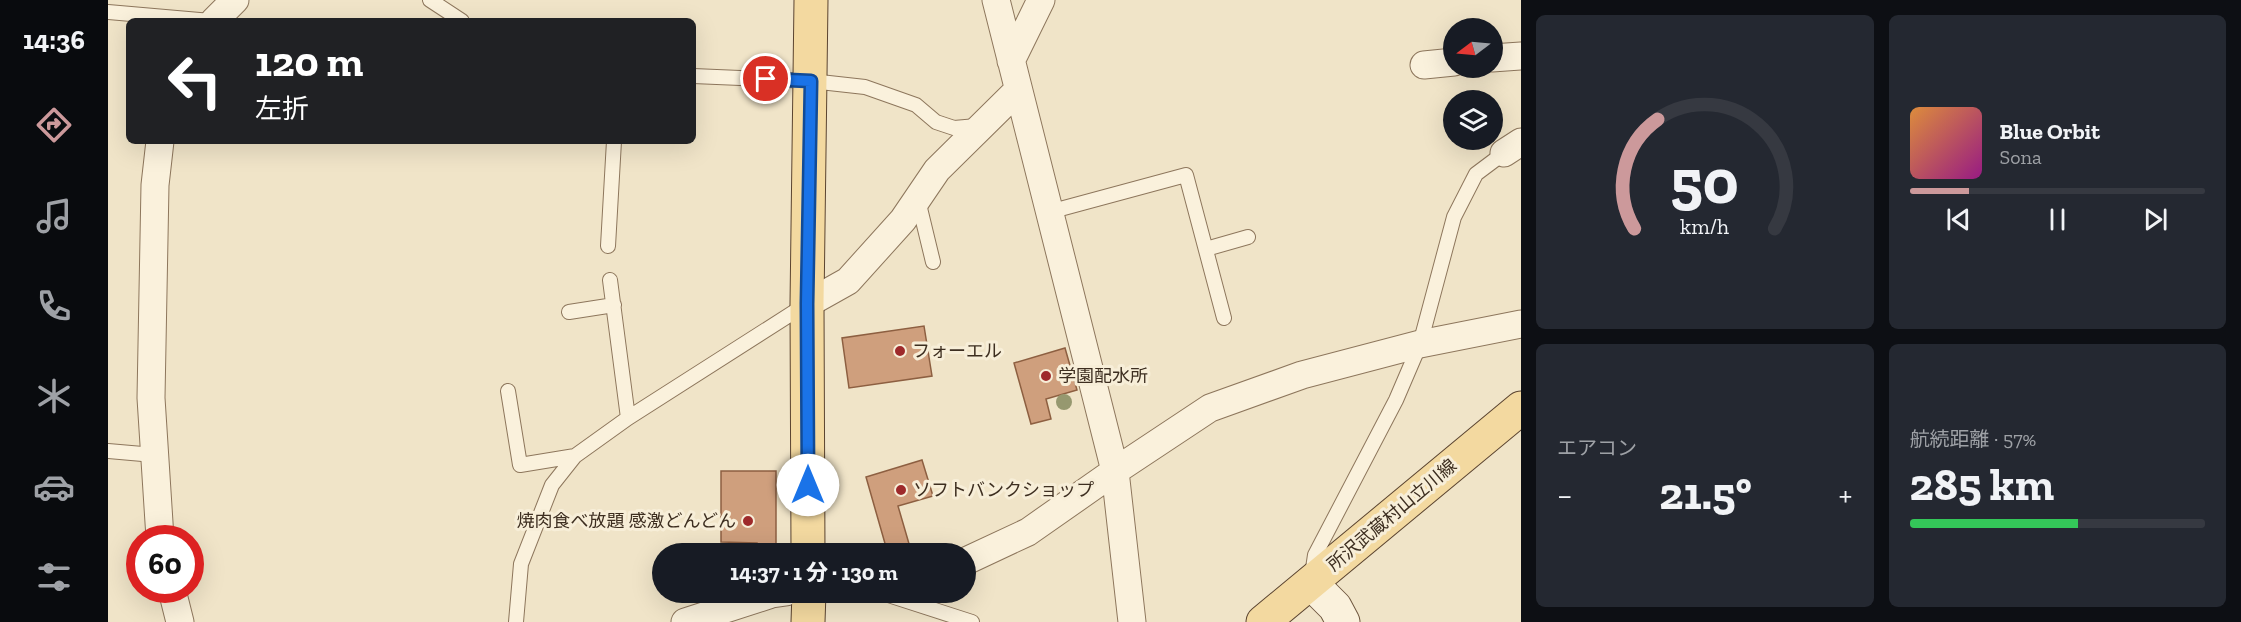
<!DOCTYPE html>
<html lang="ja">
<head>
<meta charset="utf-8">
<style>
  body { margin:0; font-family:"Zilla Slab","Noto Sans JP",serif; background:#242831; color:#f1f3f6; height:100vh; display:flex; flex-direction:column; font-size:22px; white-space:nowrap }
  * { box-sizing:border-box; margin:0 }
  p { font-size:20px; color:#9ea1a6 }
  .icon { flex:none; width:33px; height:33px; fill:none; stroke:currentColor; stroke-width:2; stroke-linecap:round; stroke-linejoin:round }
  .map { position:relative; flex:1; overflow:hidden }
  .details { display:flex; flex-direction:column; gap:15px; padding:15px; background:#0d0f14; width:720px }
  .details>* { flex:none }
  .top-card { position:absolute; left:18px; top:18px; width:570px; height:126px; border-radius:9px; box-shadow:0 6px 24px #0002; background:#202124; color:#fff; overflow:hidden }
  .needle { width:39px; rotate:254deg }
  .fabs { position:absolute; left:1335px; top:18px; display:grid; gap:12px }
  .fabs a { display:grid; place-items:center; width:60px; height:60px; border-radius:50%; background:#171b24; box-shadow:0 6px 24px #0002; font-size:30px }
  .speed { position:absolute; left:18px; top:525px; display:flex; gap:12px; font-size:30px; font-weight:700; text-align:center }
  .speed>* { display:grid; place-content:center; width:78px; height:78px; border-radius:50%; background:#171b24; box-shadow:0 6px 24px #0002; line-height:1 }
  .speed .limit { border:9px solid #d22; background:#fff; color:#111 }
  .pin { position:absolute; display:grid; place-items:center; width:51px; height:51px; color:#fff; margin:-26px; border:3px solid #fff; border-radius:50%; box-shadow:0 2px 6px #0007 }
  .me { position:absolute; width:66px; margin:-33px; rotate:0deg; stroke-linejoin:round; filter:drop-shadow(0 0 4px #0008) }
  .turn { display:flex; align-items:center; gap:21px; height:126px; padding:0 30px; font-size:27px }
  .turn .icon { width:78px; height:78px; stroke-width:2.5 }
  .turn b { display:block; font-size:42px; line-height:51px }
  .big { font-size:45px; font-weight:800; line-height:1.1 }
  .details .card { flex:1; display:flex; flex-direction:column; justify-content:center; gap:9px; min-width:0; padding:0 21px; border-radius:9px; background:#242831 }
  .details .dial { align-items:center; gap:0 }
  .dial svg { height:156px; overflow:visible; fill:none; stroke:#363941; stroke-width:7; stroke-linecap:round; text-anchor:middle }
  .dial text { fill:#f1f3f6; stroke:none }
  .song { display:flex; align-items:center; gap:18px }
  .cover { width:72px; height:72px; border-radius:9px; background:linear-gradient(135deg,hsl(30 70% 55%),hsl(310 70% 35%)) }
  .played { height:6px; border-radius:3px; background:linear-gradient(90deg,#cc999b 20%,#363941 20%) }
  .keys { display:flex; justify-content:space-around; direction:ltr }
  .heat { display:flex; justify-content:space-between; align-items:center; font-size:33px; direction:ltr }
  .charge { height:9px; border-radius:4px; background:linear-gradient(90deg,#34c759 57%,#363941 0) }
  .details .tiles { flex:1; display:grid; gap:15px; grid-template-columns:repeat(2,1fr) }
  .trip { position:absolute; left:544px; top:543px; width:324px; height:60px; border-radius:30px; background:#171b24; box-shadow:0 6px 24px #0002; font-weight:800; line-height:60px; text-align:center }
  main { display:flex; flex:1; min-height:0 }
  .tabs { display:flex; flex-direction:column; width:108px; justify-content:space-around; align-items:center; background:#090b0e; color:#9ea1a6 }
  .tabs .icon { width:42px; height:42px }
  .tabs .current { color:#cc999b }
  .tabs b { font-size:27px; color:#f1f3f6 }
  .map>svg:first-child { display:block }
  .building { fill:#cf9f7d; stroke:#8d5f41; stroke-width:1.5 }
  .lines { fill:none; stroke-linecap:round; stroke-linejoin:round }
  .lane-casing { stroke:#8d765c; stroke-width:16 }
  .street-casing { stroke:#8d765c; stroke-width:29 }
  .secondary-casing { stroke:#6f573f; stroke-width:35 }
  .primary-casing { stroke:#5b4430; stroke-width:35 }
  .lane { stroke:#faf1dc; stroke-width:14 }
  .street { stroke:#faf1dc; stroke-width:27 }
  .secondary { stroke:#faf1dc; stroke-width:33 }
  .primary { stroke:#f3d9a0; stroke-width:33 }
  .tree { fill:#96986f }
  .route-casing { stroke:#114b97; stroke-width:15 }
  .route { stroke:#1a73e8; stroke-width:10 }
  .poi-dot { fill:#9e2a2b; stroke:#f7eed8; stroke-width:2 }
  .labels { text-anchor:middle; stroke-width:6; stroke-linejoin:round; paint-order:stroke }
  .poi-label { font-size:18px; fill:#3d2e20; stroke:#f7eed8; text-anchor:start }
  .street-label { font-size:18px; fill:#3d2e20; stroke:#f7eed8 }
</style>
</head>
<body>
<main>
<nav class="tabs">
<b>14:36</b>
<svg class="icon current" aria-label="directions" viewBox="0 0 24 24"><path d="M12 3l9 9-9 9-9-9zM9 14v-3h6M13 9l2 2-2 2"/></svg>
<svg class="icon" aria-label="music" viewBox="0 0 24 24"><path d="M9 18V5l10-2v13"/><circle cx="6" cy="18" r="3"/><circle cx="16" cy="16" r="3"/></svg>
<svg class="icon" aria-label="phone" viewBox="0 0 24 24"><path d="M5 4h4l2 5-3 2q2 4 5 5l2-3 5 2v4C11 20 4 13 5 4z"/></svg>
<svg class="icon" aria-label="climate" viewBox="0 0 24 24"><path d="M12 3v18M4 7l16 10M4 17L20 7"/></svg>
<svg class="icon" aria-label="car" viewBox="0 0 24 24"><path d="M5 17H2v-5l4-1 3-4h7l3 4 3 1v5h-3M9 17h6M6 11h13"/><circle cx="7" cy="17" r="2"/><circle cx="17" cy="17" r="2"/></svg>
<svg class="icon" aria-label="filters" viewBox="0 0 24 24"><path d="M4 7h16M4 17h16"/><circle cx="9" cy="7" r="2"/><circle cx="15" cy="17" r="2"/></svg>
</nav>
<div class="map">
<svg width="1413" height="622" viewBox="0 0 1413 622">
  <rect width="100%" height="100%" fill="#f0e4c8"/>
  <path class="building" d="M816 326 824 376 741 388 734 338Z
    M957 348 969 390 938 399 943 419 923 424 906 363Z
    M814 460 825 496 790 506 804 554H780L758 477Z
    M613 471H668V551H649V543L613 542Z"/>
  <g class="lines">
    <g class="lane-casing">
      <path id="lane" d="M322 0 354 21
        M0 12 103 21
        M585 76 703 81 757 87 808 105 828 122 846 128 869 126
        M810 200 825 262
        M941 212 1078 175 1116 318
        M500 246 506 141
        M1098 249 1140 237
        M502 280 520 418
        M461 312 506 305
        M400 391 412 465 467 456
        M0 451 46 455
        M1204 575 1207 555 1288 400 1312 344 1346 217 1368 174 1396 153
        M771 592 864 622
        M408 622 413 564 444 485 467 456 520 418 697 305"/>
    </g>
    <g class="street-casing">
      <path id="street" d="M888 0 1007 471 1024 622
        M106 21 127 0
        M1384 58 1413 56
        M903 61 933 0
        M1316 65 1346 62
        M1396 153 1413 142
        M699 304 740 281 795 220 829 170 910 90
        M52 538 43 398 47 185 52 141
        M858 561 920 532 1007 471 1102 408 1194 375 1312 344 1413 324
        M64 590 72 622
        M577 622 664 594 678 592"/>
    </g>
    <g class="secondary-casing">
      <path id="secondary" d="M1203 583 1227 607 1235 622"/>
    </g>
    <g class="primary-casing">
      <path id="primary" d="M700 554 699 304 703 0
        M700 622 701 592
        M1155 622 1413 408"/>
    </g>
    <use href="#lane" class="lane"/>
    <use href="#street" class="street"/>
    <use href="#secondary" class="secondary"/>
    <use href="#primary" class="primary"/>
  </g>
  <circle class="tree" cx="956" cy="402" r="8"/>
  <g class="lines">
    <g class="route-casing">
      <path id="route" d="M658 79 703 81 699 304 700 485"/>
    </g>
    <use href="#route" class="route"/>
  </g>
  <g class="poi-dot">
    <circle cx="792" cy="351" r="6"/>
    <circle cx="938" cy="376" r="6"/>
    <circle cx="793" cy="490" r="6"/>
    <circle cx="640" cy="521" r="6"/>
  </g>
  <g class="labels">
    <g class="poi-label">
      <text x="804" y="357">フォーエル</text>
      <text x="950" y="382">学園配水所</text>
      <text x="805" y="496">ソフトバンクショップ</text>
      <text x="628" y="527" text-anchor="end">焼肉食べ放題 感激どんどん</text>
    </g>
    <g class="street-label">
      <text transform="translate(1284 515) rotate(-40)" y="6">所沢武蔵村山立川線</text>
    </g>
  </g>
</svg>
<div class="fabs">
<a><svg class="needle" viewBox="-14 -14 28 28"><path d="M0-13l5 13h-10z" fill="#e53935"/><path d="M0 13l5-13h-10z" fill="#9ea1a6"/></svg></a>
<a><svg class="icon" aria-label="layers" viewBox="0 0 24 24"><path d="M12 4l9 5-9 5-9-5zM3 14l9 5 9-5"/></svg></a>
</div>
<div class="speed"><div class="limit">60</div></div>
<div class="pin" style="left:658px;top:79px;background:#d93025"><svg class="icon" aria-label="arrive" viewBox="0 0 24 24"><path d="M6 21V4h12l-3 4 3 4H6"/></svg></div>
<svg class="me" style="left:700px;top:485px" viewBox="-20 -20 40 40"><circle r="19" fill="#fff"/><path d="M0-13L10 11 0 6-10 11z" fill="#1a73e8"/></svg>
<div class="trip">14:37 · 1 分 · 130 m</div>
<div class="top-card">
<div class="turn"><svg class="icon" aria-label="left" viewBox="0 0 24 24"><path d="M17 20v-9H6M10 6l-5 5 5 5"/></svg><div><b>120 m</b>左折</div></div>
</div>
</div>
<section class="details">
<div class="tiles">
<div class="card dial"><svg viewBox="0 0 100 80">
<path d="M14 69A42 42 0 1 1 86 69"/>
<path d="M14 69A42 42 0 0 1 26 13" stroke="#cc999b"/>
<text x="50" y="56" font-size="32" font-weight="700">50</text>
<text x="50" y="72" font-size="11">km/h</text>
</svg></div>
<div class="card">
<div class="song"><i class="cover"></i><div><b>Blue Orbit</b><p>Sona</p></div></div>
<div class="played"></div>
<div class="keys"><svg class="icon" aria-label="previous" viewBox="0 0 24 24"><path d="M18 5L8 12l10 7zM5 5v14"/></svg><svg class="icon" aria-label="pause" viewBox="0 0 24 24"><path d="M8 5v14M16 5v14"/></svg><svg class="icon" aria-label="next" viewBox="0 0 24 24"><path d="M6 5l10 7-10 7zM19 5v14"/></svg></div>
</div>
<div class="card"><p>エアコン</p>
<div class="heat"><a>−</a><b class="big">21.5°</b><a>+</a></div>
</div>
<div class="card"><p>航続距離 · 57%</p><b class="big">285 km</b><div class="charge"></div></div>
</div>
</section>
</main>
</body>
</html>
